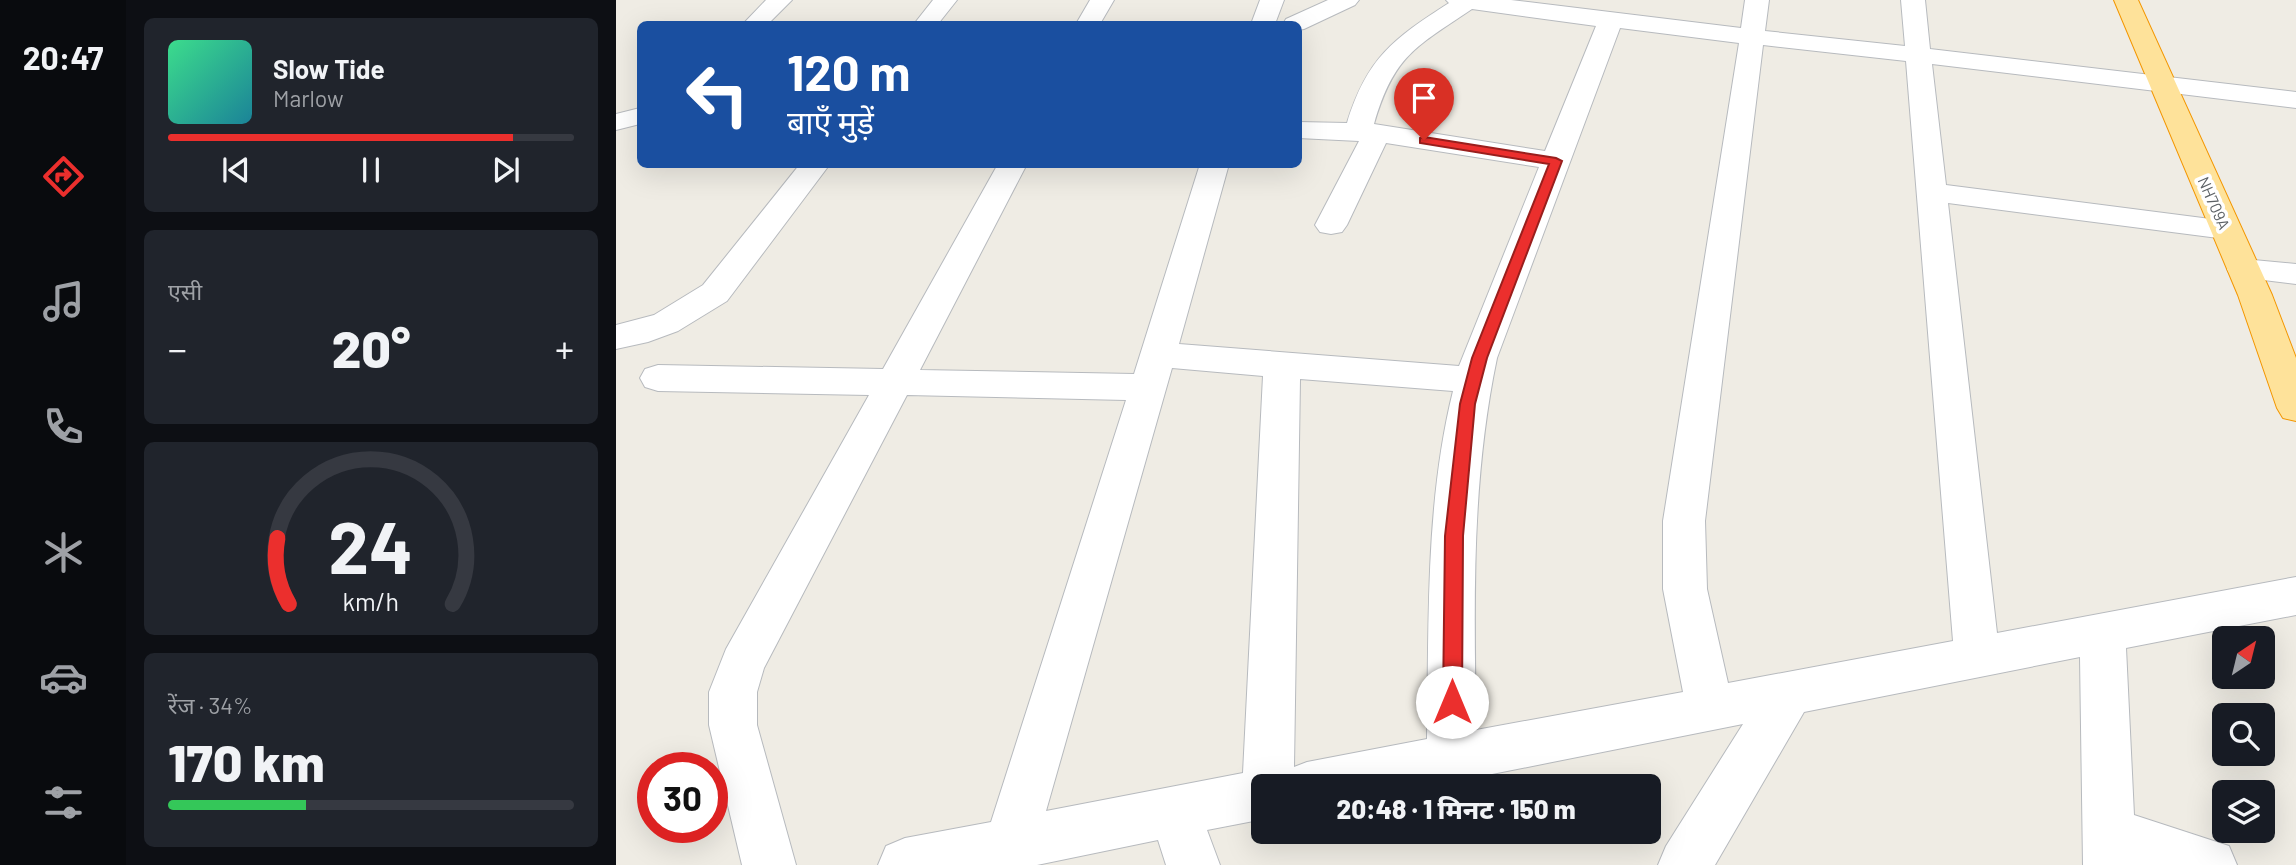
<!DOCTYPE html>
<html lang="hi">
<head>
<meta charset="utf-8">
<style>
  body { margin:0; font-family:Barlow,"Noto Sans Devanagari",sans-serif; background:#20242c; color:#f1f3f6; height:100vh; display:flex; flex-direction:column; font-size:26px; white-space:nowrap }
  * { box-sizing:border-box; margin:0 }
  p { font-size:23px; color:#9ea1a6 }
  .icon { flex:none; width:38px; height:38px; fill:none; stroke:currentColor; stroke-width:2; stroke-linecap:round; stroke-linejoin:round }
  .map { position:relative; flex:1; overflow:hidden }
  .drawer { display:flex; flex-direction:column; gap:18px; padding:18px; background:#0d0f14; width:490px }
  .drawer>* { flex:none }
  .hud { position:absolute; left:21px; top:21px; width:665px; height:147px; border-radius:10px; box-shadow:0 7px 28px #0002; background:#1a4fa0; color:#fff; overflow:hidden }
  .needle { width:46px; rotate:35deg }
  .controls { position:absolute; left:1596px; top:626px; display:grid; gap:14px }
  .controls a { display:grid; place-items:center; width:63px; height:63px; border-radius:10px; background:#171b24; box-shadow:0 7px 28px #0002; font-size:35px }
  .speed { position:absolute; left:21px; top:752px; display:flex; gap:14px; font-size:35px; font-weight:700; text-align:center }
  .speed>* { display:grid; place-content:center; width:91px; height:91px; border-radius:50%; background:#171b24; box-shadow:0 7px 28px #0002; line-height:1 }
  .speed .limit { border:10px solid #d22; background:#fff; color:#111 }
  .pin { position:absolute; display:grid; place-items:center; width:60px; height:60px; color:#fff; margin:-72px -30px; border-radius:50% 50% 50% 0; rotate:-45deg; box-shadow:0 0 7px #0007 }
  .pin .icon { rotate:45deg }
  .me { position:absolute; width:77px; margin:-38px; rotate:0deg; stroke-linejoin:round; filter:drop-shadow(0 0 5px #0008) }
  .turn { display:flex; align-items:center; gap:24px; height:147px; padding:0 35px; font-size:32px }
  .turn .icon { width:91px; height:91px; stroke-width:2.5 }
  .turn b { display:block; font-size:49px; line-height:60px }
  .big { font-size:52px; font-weight:800; line-height:1.1 }
  .drawer .card { flex:1; display:flex; flex-direction:column; justify-content:center; gap:10px; min-width:0; padding:0 24px; border-radius:10px; background:#20242c }
  .drawer .dial { align-items:center; gap:0 }
  .dial svg { height:182px; overflow:visible; fill:none; stroke:#363941; stroke-width:7; stroke-linecap:round; text-anchor:middle }
  .dial text { fill:#f1f3f6; stroke:none }
  .song { display:flex; align-items:center; gap:21px }
  .cover { width:84px; height:84px; border-radius:10px; background:linear-gradient(135deg,hsl(150 70% 55%),hsl(190 70% 35%)) }
  .played { height:7px; border-radius:4px; background:linear-gradient(90deg,#eb2f2d 85%,#363941 85%) }
  .keys { display:flex; justify-content:space-around; direction:ltr }
  .heat { display:flex; justify-content:space-between; align-items:center; font-size:38px; direction:ltr }
  .charge { height:10px; border-radius:5px; background:linear-gradient(90deg,#34c759 34%,#363941 0) }
  .trip { position:absolute; left:635px; top:774px; width:410px; height:70px; border-radius:10px; background:#171b24; box-shadow:0 7px 28px #0002; font-weight:800; line-height:70px; text-align:center }
  main { display:flex; flex:1; min-height:0 }
  .tabs { display:flex; flex-direction:column; width:126px; justify-content:space-around; align-items:center; background:#090b0e; color:#9ea1a6 }
  .tabs .icon { width:49px; height:49px }
  .tabs .current { color:#eb2f2d }
  .tabs b { font-size:32px; color:#f1f3f6 }
  .map>svg:first-child { display:block }
  .lines { fill:none; stroke-linecap:round; stroke-linejoin:round }
  .minor-casing { stroke:#b7babe; stroke-width:2 }
  .trunk-casing { stroke:#f39600; stroke-width:2 }
  .minor { fill:#fff; fill-rule:evenodd }
  .trunk { fill:#fee29a; fill-rule:evenodd }
  .route { fill:#eb2f2d; stroke:#991f1d; stroke-width:2 }
  .labels { text-anchor:middle; stroke-width:7; stroke-linejoin:round; paint-order:stroke }
  .far-street-label { font-size:16px; fill:#5c6165; stroke:#fff }
</style>
</head>
<body>
<main>
<nav class="tabs">
<b>20:47</b>
<svg class="icon current" aria-label="directions" viewBox="0 0 24 24"><path d="M12 3l9 9-9 9-9-9zM9 14v-3h6M13 9l2 2-2 2"/></svg>
<svg class="icon" aria-label="music" viewBox="0 0 24 24"><path d="M9 18V5l10-2v13"/><circle cx="6" cy="18" r="3"/><circle cx="16" cy="16" r="3"/></svg>
<svg class="icon" aria-label="phone" viewBox="0 0 24 24"><path d="M5 4h4l2 5-3 2q2 4 5 5l2-3 5 2v4C11 20 4 13 5 4z"/></svg>
<svg class="icon" aria-label="climate" viewBox="0 0 24 24"><path d="M12 3v18M4 7l16 10M4 17L20 7"/></svg>
<svg class="icon" aria-label="car" viewBox="0 0 24 24"><path d="M5 17H2v-5l4-1 3-4h7l3 4 3 1v5h-3M9 17h6M6 11h13"/><circle cx="7" cy="17" r="2"/><circle cx="17" cy="17" r="2"/></svg>
<svg class="icon" aria-label="filters" viewBox="0 0 24 24"><path d="M4 7h16M4 17h16"/><circle cx="9" cy="7" r="2"/><circle cx="15" cy="17" r="2"/></svg>
</nav>
<section class="drawer">
<div class="card">
<div class="song"><i class="cover"></i><div><b>Slow Tide</b><p>Marlow</p></div></div>
<div class="played"></div>
<div class="keys"><svg class="icon" aria-label="previous" viewBox="0 0 24 24"><path d="M18 5L8 12l10 7zM5 5v14"/></svg><svg class="icon" aria-label="pause" viewBox="0 0 24 24"><path d="M8 5v14M16 5v14"/></svg><svg class="icon" aria-label="next" viewBox="0 0 24 24"><path d="M6 5l10 7-10 7zM19 5v14"/></svg></div>
</div>
<div class="card"><p>एसी</p>
<div class="heat"><a>−</a><b class="big">20°</b><a>+</a></div>
</div>
<div class="card dial"><svg viewBox="0 0 100 80">
<path d="M14 69A42 42 0 1 1 86 69"/>
<path d="M14 69A42 42 0 0 1 9 40" stroke="#eb2f2d"/>
<text x="50" y="56" font-size="32" font-weight="700">24</text>
<text x="50" y="72" font-size="11">km/h</text>
</svg></div>
<div class="card"><p>रेंज · 34%</p><b class="big">170 km</b><div class="charge"></div></div>
</section>
<div class="map">
<svg width="1680" height="865" viewBox="0 0 1680 865">
  <rect width="100%" height="100%" fill="#efece4"/>
  <g class="lines">
    <g class="minor-casing">
      <path id="minor" d="M150 0H176L152 24H127Z
        M317 0H341L322 24H298Z
        M474 0H498L484 24H460Z
        M644 0H668L659 24H635Z
        M712 0H743L739 5 688 29 682 30V24H667L670 19Z
        M830 0H895L1125 28 1129 0H1153L1149 31 1289 46 1285 0H1309L1314 49 1680 92V108L1316 64 1330 185 1610 221 1621 223 1626 230 1621 237 1610 239 1332 203 1381 633 1680 577V615L1510 648 1518 815 1613 846 1621 865H1467L1464 657 1188 712 1099 865H1042L1050 846 1127 724 816 786H648V819L591 830 604 865H550L542 840 421 865H262L270 846 289 838 375 822 510 400 291 395 148 668 141 692V725L180 865H126L93 725V692L110 649 253 395 42 391 29 387 24 378 29 369 42 365 267 369 382 164H411L304 370 518 374 584 164H613L563 344 843 366 923 167 770 143 731 225 726 232 715 234 704 232 699 225 743 141 682 138V122L731 123C751 58 777 39 833 3ZM856 9 980 26 929 151 758 124C778 55 800 47 856 9ZM1004 28 1123 43 1047 521V589L1067 692 860 730C858 604 855 482 881 358ZM1147 45 1290 61 1337 641 1112 683 1091 589 1089 521ZM556 368 647 376 627 773 430 811ZM684 379 837 391C809 504 813 623 811 739L691 762 678 767Z
        M24 108V124L0 130V114Z
        M184 164H214L111 301 62 331 32 342 0 349V325L38 315 87 285Z
        M1627 259 1680 264V284L1615 276 1611 269 1615 262Z"/>
    </g>
    <g class="trunk-casing">
      <path id="trunk" d="M1498 0H1522L1656 295 1680 358V421L1667 418 1661 408 1622 295Z"/>
    </g>
    <use href="#minor" class="minor"/>
    <use href="#trunk" class="trunk"/>
  </g>
  <path class="route" d="M808 137 940 158 946 161 871 358 859 404 847 536 846 702 844 709 836 711 829 709 827 702 829 536 844 404 856 358 933 164 804 143V138Z"/>
  <g class="labels">
    <g class="far-street-label">
      <text transform="translate(1598 203) rotate(66)" y="6">NH709A</text>
    </g>
  </g>
</svg>
<div class="controls">
<a><svg class="needle" viewBox="-14 -14 28 28"><path d="M0-13l5 13h-10z" fill="#e53935"/><path d="M0 13l5-13h-10z" fill="#9ea1a6"/></svg></a>
<a><svg class="icon" aria-label="search" viewBox="0 0 24 24"><circle cx="10" cy="10" r="6"/><path d="M15 15l6 6"/></svg></a>
<a><svg class="icon" aria-label="layers" viewBox="0 0 24 24"><path d="M12 4l9 5-9 5-9-5zM3 14l9 5 9-5"/></svg></a>
</div>
<div class="speed"><div class="limit">30</div></div>
<div class="pin" style="left:808px;top:140px;background:#d93025"><svg class="icon" aria-label="arrive" viewBox="0 0 24 24"><path d="M6 21V4h12l-3 4 3 4H6"/></svg></div>
<svg class="me" style="left:836px;top:702px" viewBox="-20 -20 40 40"><circle r="19" fill="#fff"/><path d="M0-13L10 11 0 6-10 11z" fill="#eb2f2d"/></svg>
<div class="trip">20:48 · 1 मिनट · 150 m</div>
<div class="hud">
<div class="turn"><svg class="icon" aria-label="left" viewBox="0 0 24 24"><path d="M17 20v-9H6M10 6l-5 5 5 5"/></svg><div><b>120 m</b>बाएँ मुड़ें</div></div>
</div>
</div>
</main>
</body>
</html>
